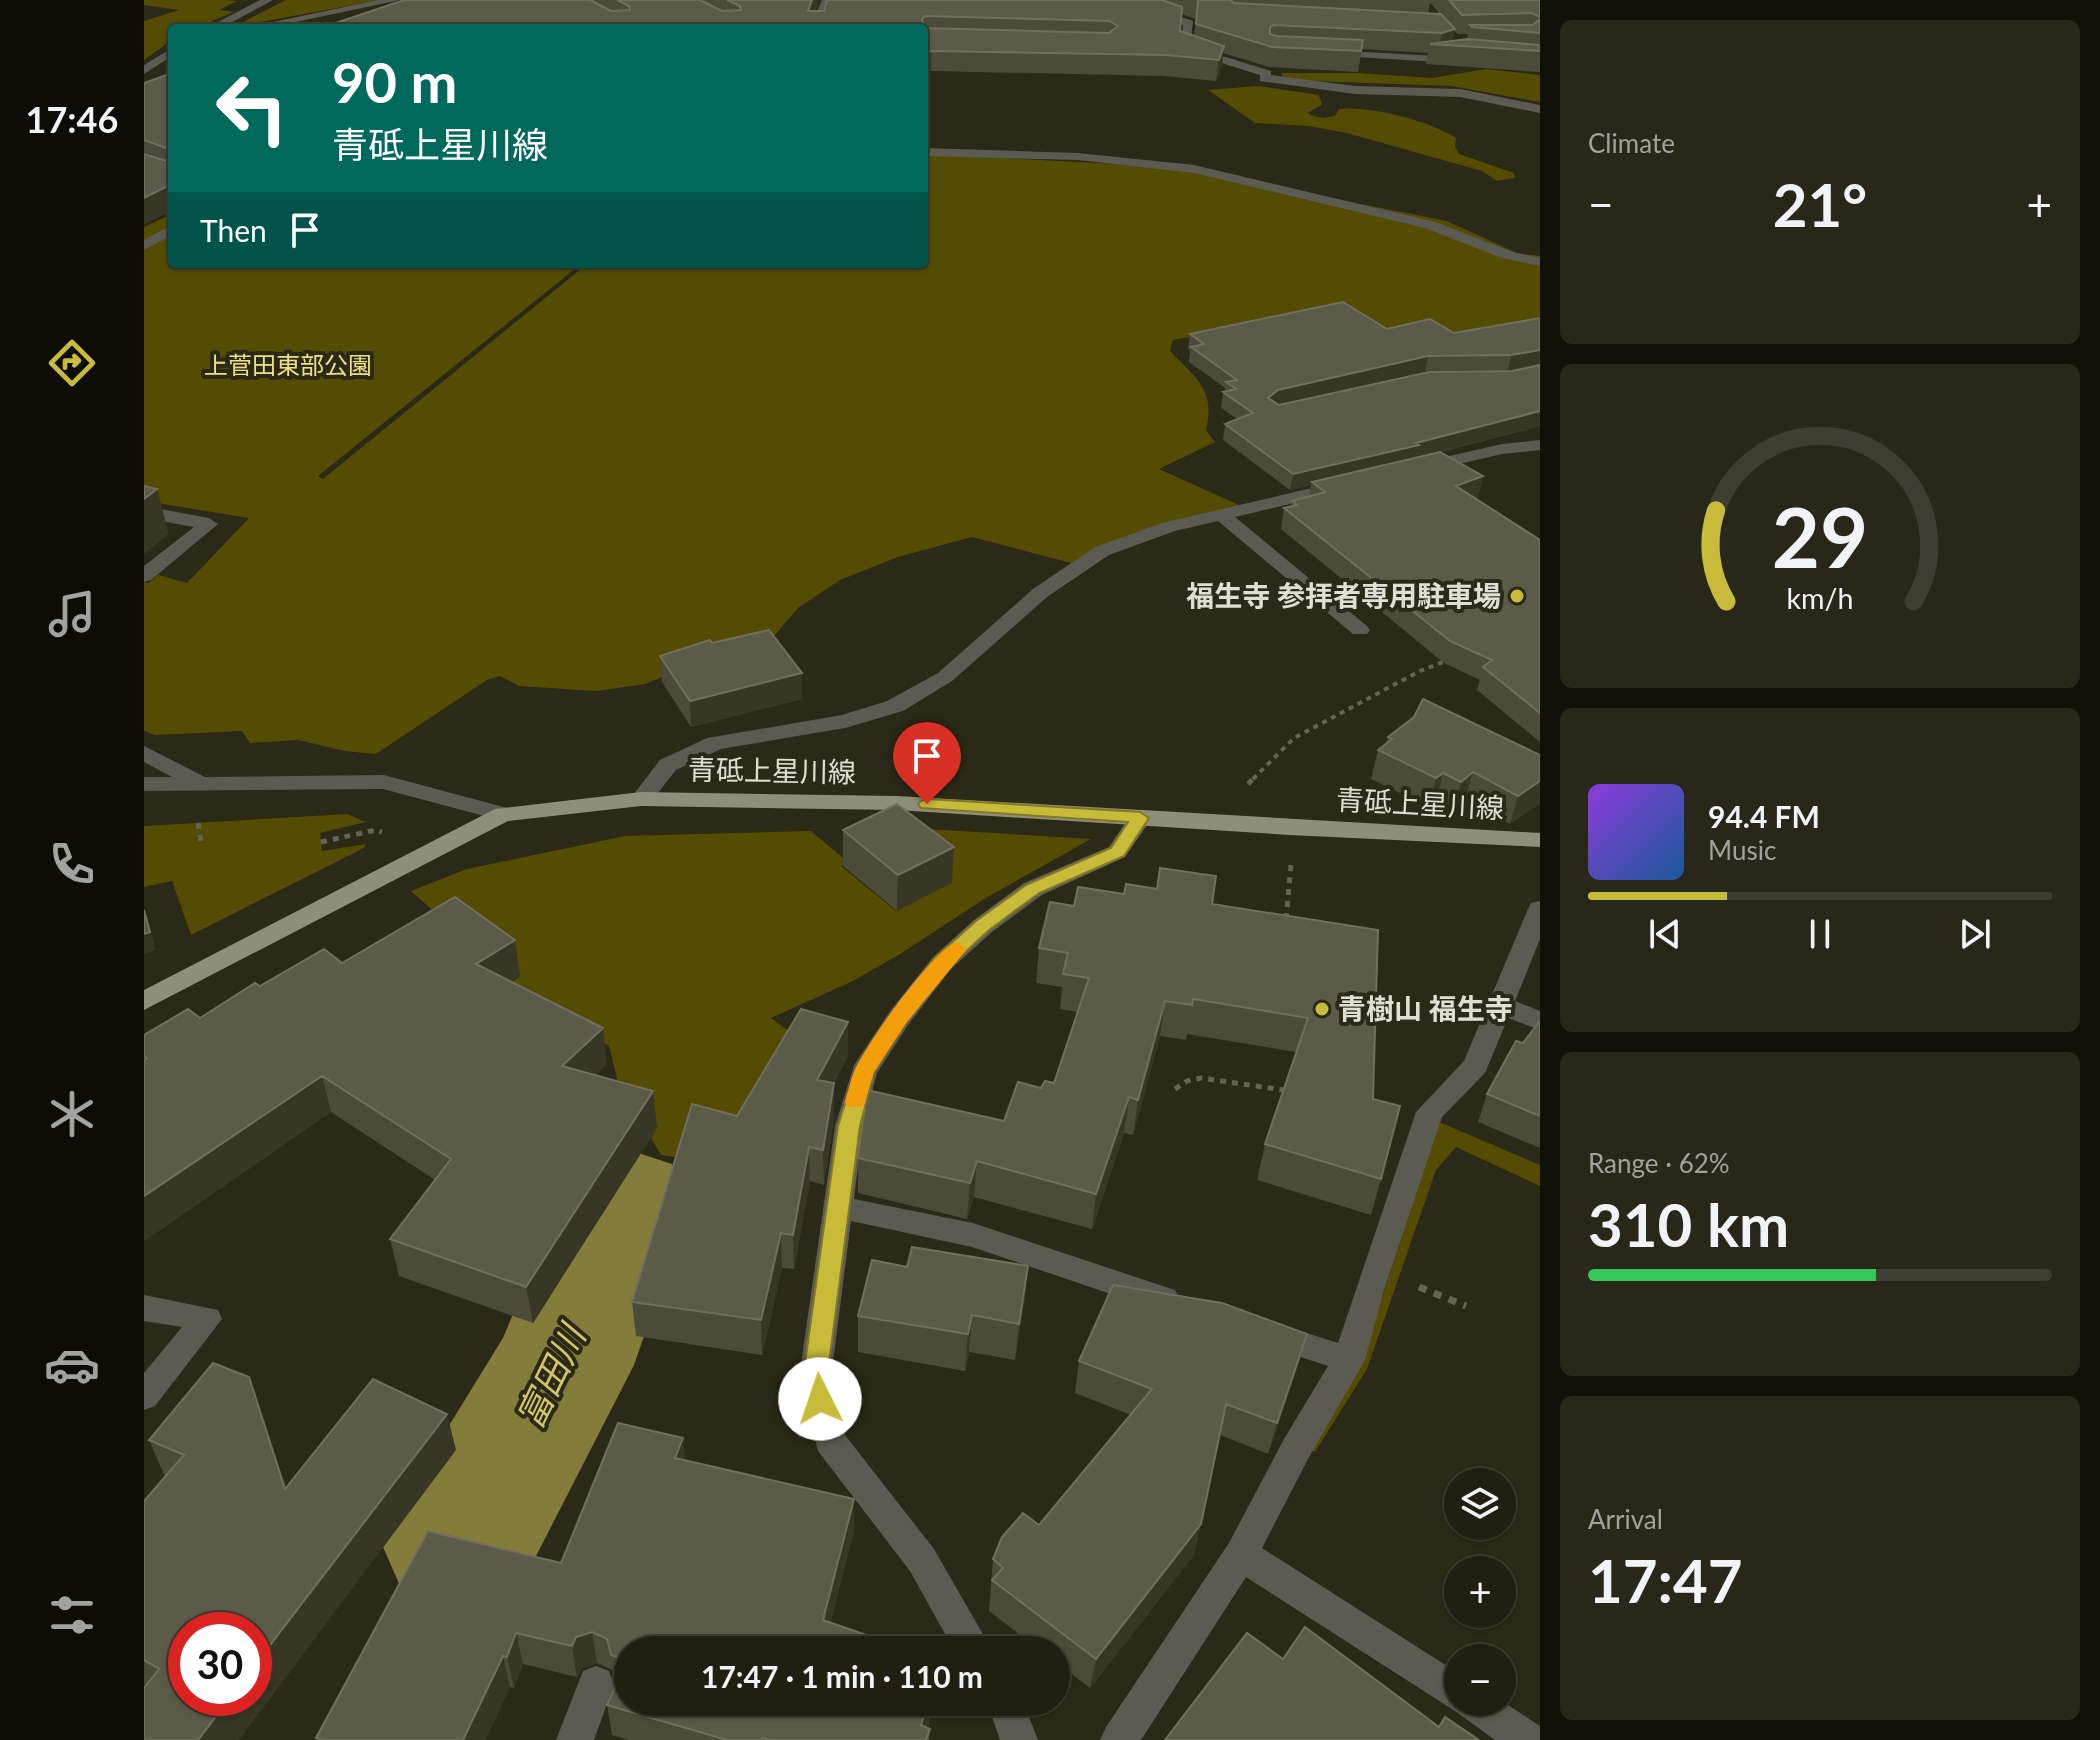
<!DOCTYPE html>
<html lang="en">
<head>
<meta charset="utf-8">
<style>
  body { margin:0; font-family:Lato,"Noto Sans JP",sans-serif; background:#28271a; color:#f1f3f6; height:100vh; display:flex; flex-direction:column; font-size:30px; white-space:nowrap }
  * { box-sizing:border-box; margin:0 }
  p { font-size:26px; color:#a2a29f }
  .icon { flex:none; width:44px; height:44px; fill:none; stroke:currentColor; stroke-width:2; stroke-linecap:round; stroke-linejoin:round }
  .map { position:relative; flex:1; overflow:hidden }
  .details { display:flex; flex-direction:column; gap:20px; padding:20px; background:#121109; width:560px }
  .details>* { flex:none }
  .guide { position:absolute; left:24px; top:24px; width:760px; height:244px; border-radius:8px; box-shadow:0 2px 6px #0004,0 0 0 2px #3d3d31; background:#00695c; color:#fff; overflow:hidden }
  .controls { position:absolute; left:1300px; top:1468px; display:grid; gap:16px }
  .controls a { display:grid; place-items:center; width:72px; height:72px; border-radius:50%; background:#201f11; box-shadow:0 2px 6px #0004,0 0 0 2px #3d3d31; font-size:40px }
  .speed { position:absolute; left:24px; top:1612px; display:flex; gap:16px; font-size:40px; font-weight:700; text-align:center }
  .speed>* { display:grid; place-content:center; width:104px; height:104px; border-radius:50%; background:#201f11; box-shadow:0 2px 6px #0004,0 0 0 2px #3d3d31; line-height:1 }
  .speed .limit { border:12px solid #d22; background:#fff; color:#111 }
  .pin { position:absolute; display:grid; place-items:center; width:68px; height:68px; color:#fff; margin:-82px -34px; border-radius:50% 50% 50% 0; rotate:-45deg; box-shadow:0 0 8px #0007 }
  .pin .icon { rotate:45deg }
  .me { position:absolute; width:88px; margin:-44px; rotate:356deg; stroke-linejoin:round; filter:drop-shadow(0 0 6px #0008) }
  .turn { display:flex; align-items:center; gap:28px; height:168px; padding:0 32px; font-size:36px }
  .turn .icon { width:104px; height:104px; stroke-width:2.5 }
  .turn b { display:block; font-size:56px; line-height:68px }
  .then { display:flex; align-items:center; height:76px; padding:0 32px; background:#0003; gap:16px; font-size:30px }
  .big { font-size:60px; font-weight:700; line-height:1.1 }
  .details .tile { flex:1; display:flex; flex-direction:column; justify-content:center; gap:12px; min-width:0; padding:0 28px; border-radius:12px; background:#28271a }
  .details .dial { align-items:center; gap:0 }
  .dial svg { height:208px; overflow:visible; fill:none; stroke:#3d3d31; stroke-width:7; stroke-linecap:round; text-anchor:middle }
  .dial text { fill:#f1f3f6; stroke:none }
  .song { display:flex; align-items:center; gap:24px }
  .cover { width:96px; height:96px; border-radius:12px; background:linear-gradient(135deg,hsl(270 70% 55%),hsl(210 70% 35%)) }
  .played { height:8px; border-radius:4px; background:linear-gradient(90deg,#c9bb3a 30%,#3d3d31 30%) }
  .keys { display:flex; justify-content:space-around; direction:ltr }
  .heat { display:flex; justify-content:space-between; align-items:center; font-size:44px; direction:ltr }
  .charge { height:12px; border-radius:6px; background:linear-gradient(90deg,#34c759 62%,#3d3d31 0) }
  .trip { position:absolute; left:470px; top:1636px; width:456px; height:80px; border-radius:40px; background:#201f11; box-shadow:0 2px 6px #0004,0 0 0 2px #3d3d31; font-weight:700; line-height:80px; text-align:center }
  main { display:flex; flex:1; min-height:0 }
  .tab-bar { display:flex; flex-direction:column; width:144px; justify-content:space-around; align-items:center; background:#0d0c07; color:#a2a29f }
  .tab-bar .icon { width:56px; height:56px }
  .tab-bar .active { color:#c9bb3a }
  .tab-bar b { font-size:36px; color:#f1f3f6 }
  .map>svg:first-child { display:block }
  .green { fill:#534c02 }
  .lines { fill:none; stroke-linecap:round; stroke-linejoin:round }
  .river { fill:#837c3b; fill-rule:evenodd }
  .path-far2 { stroke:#656353; stroke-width:4; stroke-dasharray:5 5; stroke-linecap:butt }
  .path-far1 { stroke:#656353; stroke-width:5; stroke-dasharray:6 6; stroke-linecap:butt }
  .path { stroke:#656353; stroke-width:7; stroke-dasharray:8 8; stroke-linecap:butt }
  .minor { fill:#5c5b53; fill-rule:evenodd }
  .major { fill:#8f8d7c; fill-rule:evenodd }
  .wall { fill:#4c4a38; fill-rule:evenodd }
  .shaded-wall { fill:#383624 }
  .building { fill:#5c5a49; stroke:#716f5e; stroke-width:2; fill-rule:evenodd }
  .route { fill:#c9bb3a; stroke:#837a26; stroke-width:2 }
  .slow { fill:#f59e0b }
  .poi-dot { fill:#c9bb3a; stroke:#2b2917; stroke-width:3 }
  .labels { text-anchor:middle; stroke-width:8; stroke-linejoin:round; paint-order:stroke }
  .far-park-label { font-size:24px; fill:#ede283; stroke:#2b2917 }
  .poi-label { font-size:28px; font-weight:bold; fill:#e0dfd4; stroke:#2b2917; text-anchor:end }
  .street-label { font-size:28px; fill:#e0dfd4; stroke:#2b2917 }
  .near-water-label { font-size:36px; font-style:italic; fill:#d1c668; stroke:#2b2917 }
</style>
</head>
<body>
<main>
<nav class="tab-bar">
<b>17:46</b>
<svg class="icon active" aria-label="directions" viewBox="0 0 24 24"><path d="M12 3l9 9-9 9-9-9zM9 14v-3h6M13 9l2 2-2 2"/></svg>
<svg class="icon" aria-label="music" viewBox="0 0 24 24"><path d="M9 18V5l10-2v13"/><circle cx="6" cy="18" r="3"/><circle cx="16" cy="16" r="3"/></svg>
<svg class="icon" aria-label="phone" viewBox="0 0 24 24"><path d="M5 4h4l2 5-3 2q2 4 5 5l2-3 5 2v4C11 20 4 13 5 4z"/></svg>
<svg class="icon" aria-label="climate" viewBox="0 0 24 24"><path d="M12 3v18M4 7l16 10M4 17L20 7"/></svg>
<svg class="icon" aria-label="car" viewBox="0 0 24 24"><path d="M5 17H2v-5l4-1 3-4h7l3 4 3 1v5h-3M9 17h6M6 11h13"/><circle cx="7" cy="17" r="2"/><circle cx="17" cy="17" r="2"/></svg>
<svg class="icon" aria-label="filters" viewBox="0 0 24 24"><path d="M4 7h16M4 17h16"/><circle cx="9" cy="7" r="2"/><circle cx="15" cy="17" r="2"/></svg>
</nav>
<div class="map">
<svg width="1396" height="1740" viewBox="0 0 1396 1740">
  <rect width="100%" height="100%" fill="#2b2917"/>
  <path class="green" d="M0 0H80L93 1 75 10 90 12 51 28H28V40L0 60V21L35 10 0 5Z
    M142 0H236L89 27Z
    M1342 69 1396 75V102L1307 86 1140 80 1137 73H1214L1288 78Z
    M1114 86 1175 95 1178 105 1164 112 1166 115 1179 118 1191 116 1195 109C1225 105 1287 121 1312 138L1311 147 1315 154 1370 173 1371 178 1353 181 1338 171 1203 133 1165 126 1111 123 1064 90Z
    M780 154 1014 166 1085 178 1303 221 1373 253 1396 256V323L1320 340 1243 335 1197 308 1029 340 1026 351C1052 378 1072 390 1062 430L1071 442 1015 469 1097 506 954 550 927 563 828 537 754 557 696 580 654 608 630 636 626 646 586 649 501 684 452 691 375 686 356 676 343 680 232 754 201 751 154 740 106 743 98 731 11 735 0 731V582L4 583 14 575 43 583 105 518 0 501V227L28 214V264H437L174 476 179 479 443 264H780Z
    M203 814 222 822 176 833 178 851 222 844 220 848 47 935 28 881 0 887V826Z
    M751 827 947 839 840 899 758 953 709 981 627 1018 652 1036 567 1162 517 1155 507 1138 514 1126 482 1115 465 1046 398 1009 310 1019 377 976 296 917 267 891 323 869 481 836 667 831 704 862 697 866 752 911 809 882 746 833Z
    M1295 1122 1396 1165V1186L1312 1147 1292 1170 1223 1369 1171 1452 1163 1447 1217 1362Z"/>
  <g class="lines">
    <path class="river" d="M482 1149 528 1164 547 1200 490 1365 371 1597 316 1618 261 1597 239 1547 261 1497 359 1338 417 1200 436 1164Z"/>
    <path class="path-far2" d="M1109 779 1150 738 1276 671 1304 660"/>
    <path class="path-far1" d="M1104 784 1111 777
      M54 823 57 842
      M177 842 232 830 238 832
      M1142 919 1147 865
      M1031 1089 1043 1081 1057 1078 1146 1091"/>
    <path class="path" d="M1275 1287 1322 1306"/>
    <path class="minor" d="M116 0H129L77 28H63Z
      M234 0H256L123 28H100Z
      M678 0H688L678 28H666Z
      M1006 10 1020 11 1049 21 1046 46 1127 71V75L1211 86 1316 89 1396 105V113L1316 97 1211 94 1116 81V75L1036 50 1039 25 1002 15 1001 13Z
      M28 48V56L0 74V65Z
      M1184 50 1294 56 1315 51 1321 54 1294 62 1180 55 1178 53Z
      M780 148 934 153 1050 165 1291 222 1369 252 1396 258V266L1358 258 1281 228 1050 173 934 160 780 156Z
      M28 225V235L0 250V240Z
      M1396 440V450L1358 454 1281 472 1272 467 1275 463 1358 444Z
      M1194 482 1203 487 1200 491 1091 517 1223 626 1226 630 1223 634H1209L1074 521 1031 531 965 555 903 597 808 681 759 711 701 728 577 749 532 770 505 804H489L486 799 516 760 563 738 698 715 743 701 794 673 889 589 951 547 1018 523Z
      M0 506 65 518 74 524 7 580 0 582V566L50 527 0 518Z
      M0 746 61 777 240 775 367 809 371 814 367 819 359 821 239 789 0 791V777H28L0 762Z
      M996 811 1004 813 1008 818 981 857 898 895 848 932 807 969 764 1025 733 1073 719 1126 710 1199 829 1223 1031 1290 1035 1299 1031 1308 1020 1312 828 1247 707 1221 687 1378 701 1435 790 1549 848 1650H810L766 1571 674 1451 655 1378 691 1126 710 1065 746 1011 789 957 830 920 880 883 965 847 988 813Z
      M1396 901V939L1371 1001 1396 1011V1030L1364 1018 1341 1073 1298 1117 1240 1290 1221 1360 1164 1459 1118 1548 1314 1673V1702L1358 1701 1396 1726V1740H1351L1311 1711 1102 1577 997 1740H956L962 1727 1085 1543 1140 1439 1184 1366 1120 1345 1115 1336 1120 1327 1131 1323 1194 1343 1272 1112 1320 1061 1384 909 1387 903Z
      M0 1295 74 1310 78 1319 11 1406 0 1410V1373L38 1327 0 1321Z
      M452 1666 465 1671 470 1684 450 1740H412L439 1671Z
      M843 1702H879L894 1740H856Z"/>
    <path class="major" d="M497 792 753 796 1396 833V847L1146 835 753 810 497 806 364 821 0 1010V990L351 809Z"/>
  </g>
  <path class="wall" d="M260 0H675L671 11H680L683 0H1396V72L1282 64 1284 53 1218 49 1214 72 1125 67 1079 53 1078 66 1072 81 1019 76 787 71ZM1286 3 1289 6 1296 14 1284 13ZM1037 14 1052 19 1050 36 1036 31ZM1310 31 1314 34H1324L1323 39 1308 41Z
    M28 73V210L0 224V83Z
    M1396 318V365L1364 370 1281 371 1134 404 1368 371 1396 365V426L1297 452 1339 476 1334 497 1332 498 1396 540V742L1333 690 1336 680 1300 663 1137 529 1140 508 1147 506 1148 501 1165 496 1167 485 1146 490 1079 440 1081 424 1093 419 1077 408 1079 392H1081V388L1045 362 1046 351 1044 349 1046 334 1243 329 1310 333Z
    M568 643 658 699 547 727 518 682 516 656Z
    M1244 737 1396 755 1366 824 1321 800 1309 811 1292 802 1285 807 1227 779 1234 750 1242 744Z
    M699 830 808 882 753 911 699 866Z
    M980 894 1068 904 1234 930 1229 1099 1237 1179 1227 1215 1113 1180 1121 1144 1152 1052 1043 1034 1042 1040 1016 1036 989 1135 980 1133 948 1229 830 1197 823 1219 714 1193V1158L860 1121 910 1083 934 1012 916 1009 918 987 892 983 895 948 930 906Z
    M371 940 376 976 367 981 463 1064 451 1075 509 1091 513 1128 389 1323 255 1276 246 1239 291 1180 187 1112 0 1241V1035L56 1018 116 986 198 963Z
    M1396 1021V1148L1334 1122 1343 1094Z
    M704 1056 690 1083V1118L680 1185 666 1181 650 1269 638 1268 618 1355 492 1336 488 1302Z
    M884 1266 880 1303 871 1360 825 1352 821 1371 714 1352V1316L763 1267Z
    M1163 1334 1154 1366 1124 1454 1076 1435 1050 1555 946 1688 912 1662V1650H896L845 1611 849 1559 895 1525 987 1415 931 1393 935 1361Z
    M105 1377 142 1488 312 1450 1 1686 0 1685V1501L21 1477 5 1440Z
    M541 1460 710 1499V1531L686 1623 784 1728 786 1729 785 1740H485L468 1735 463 1705 472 1683 468 1670 453 1663 438 1668 433 1677 379 1664 370 1688 366 1687 341 1740H173L172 1738 417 1563Z"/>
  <path class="shaded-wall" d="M668 0H675L665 28 664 11Z
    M1311 29 1307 45H1295L1298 33Z
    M1080 46 1078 66 1072 81 1075 60Z
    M787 51V71L780 75V54Z
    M28 184V210L0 224V198Z
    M1396 350 1395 364 1364 370 1367 355Z
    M1284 356 1281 371 1131 405 1124 398 1134 390Z
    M1396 411V426L1272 458 1168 482 1167 485 1146 490 1149 474Z
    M1339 476 1334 497 1307 507 1312 486Z
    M13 489 25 534 0 554V499Z
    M658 673V699L547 727 546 701Z
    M1329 772 1321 800 1309 811 1317 782Z
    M1299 773 1292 802 1285 807 1292 778Z
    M1396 781V804L1366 824 1374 796Z
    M810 847 808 882 753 911 754 875Z
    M0 908 12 950 0 954Z
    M371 940 376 976 338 1000 332 964Z
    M1021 1001 1016 1036 989 1135 994 1100Z
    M704 1022V1056L674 1114 673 1080Z
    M459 1028 463 1064 423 1102 418 1066Z
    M178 1076 187 1112 0 1241V1196Z
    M690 1083V1118L680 1185 679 1150Z
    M509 1091 513 1128 389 1323 382 1287Z
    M985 1097 980 1133 948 1229 952 1194Z
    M665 1147 666 1181 650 1269 649 1235Z
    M833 1161 830 1197 823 1219 826 1183Z
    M637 1233 638 1268 618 1355 617 1320Z
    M884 1266 880 1303 871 1360 875 1324Z
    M828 1315 825 1352 821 1371 824 1334Z
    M1163 1334 1154 1366 1124 1454 1133 1423Z
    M303 1414 312 1450 95 1740H54L86 1698H110V1666Z
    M539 1438 542 1470 531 1458Z
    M710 1499V1531L680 1650 679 1620Z
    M1057 1524 1050 1555 946 1688 952 1659Z
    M448 1632 453 1663 438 1668 433 1677 428 1646 432 1637Z
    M372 1633 379 1664 370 1688 363 1657Z
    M359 1656 366 1687 341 1740H319Z
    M784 1702H792L780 1740 777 1725Z"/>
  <path class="building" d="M260 0H446L467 11 486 10 485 6 473 0H556L578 11 597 10 596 6 583 0H668L664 11H680L683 0H1018L1038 7 1036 31 1080 46 1075 60 1022 55 787 51 780 54V28H177ZM781 16 965 21 974 26 965 33 780 28 778 19Z
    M1054 0H1086L1090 3 1297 14 1311 29 1298 33 1129 25 1126 28V34L1133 36 1219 40 1217 51 1128 47 1052 24Z
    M1305 0H1396V17L1388 13 1318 15Z
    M1396 19V33L1328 27 1326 25H1389Z
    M1323 39 1396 45V51L1286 44Z
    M28 73V184L0 198V154L22 161 26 158 25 149 0 140V83Z
    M1199 302 1243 329 1286 319 1310 333 1396 318V350L1367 355 1284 356 1134 390 1124 398 1135 405 1285 372 1368 371 1396 365V411L1272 443 1275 445 1149 474 1081 424 1109 413 1079 392 1092 389 1082 382 1093 380 1047 347 1060 344 1046 334Z
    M1296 452 1339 476 1312 486 1396 540V713L1339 667 1348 660 1306 641 1140 508 1153 505 1148 501 1181 492 1168 482Z
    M0 486 13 489 0 499Z
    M625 630 658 673 546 701 516 656 566 640 568 643Z
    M1279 699 1396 755V781L1374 796 1329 772 1317 782 1299 773 1292 778 1234 750 1248 739 1244 737 1270 717Z
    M753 804 810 847 754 875 699 830Z
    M1016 868 1072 876 1068 904 1234 930 1229 1099 1256 1106 1237 1179 1121 1144 1164 1018 1049 999 1048 1005 1021 1001 994 1100 985 1097 952 1194 833 1161 826 1183 714 1158 723 1090 860 1121 874 1082 897 1088 901 1081 910 1083 945 978 919 974 924 953 895 948 906 902 930 906 934 887 980 894 982 884 1013 889Z
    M311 897 371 940 332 964 459 1028 418 1066 509 1091 382 1287 246 1239 307 1159 178 1076 0 1196V1060L3 1058 0 1056V1035L44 1009 56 1018 111 983 116 986 180 949 198 963Z
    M0 910 6 932 0 934Z
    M657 1009 704 1022 673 1080 690 1083 679 1150 665 1147 649 1235 637 1233 617 1320 488 1302 548 1104 593 1116Z
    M1396 1021V1116L1343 1094 1372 1041 1379 1043Z
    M768 1247 884 1266 875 1324 828 1315 824 1334 714 1316 728 1260 763 1267Z
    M969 1285 1078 1303 1163 1334 1133 1423 1082 1404 1057 1524 952 1659 848 1580 859 1568 849 1559 858 1537 879 1513 895 1525 1008 1389 935 1361Z
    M69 1363 105 1377 141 1489 229 1379 303 1414 110 1666V1630H42V1698H86L54 1740H0V1688L15 1669 0 1660V1501L40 1455 5 1440Z
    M474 1423 539 1438 531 1458 710 1499 679 1620 765 1650H484V1702H784L777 1725 786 1729 782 1740H625L618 1738 617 1740H583L463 1705 482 1659 467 1655 463 1639 448 1632 432 1637 428 1646 372 1633 363 1657 359 1656 319 1740H179L172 1738 284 1531 417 1563Z
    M1161 1627 1295 1727 1301 1717 1335 1740H1021L1103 1633 1139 1659Z"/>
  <path class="route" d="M783 799 996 812 1005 818 980 856 895 893 845 930 804 968 762 1023 730 1072 716 1126 683 1378 688 1399 684 1406 676 1409 667 1406 659 1378 694 1126 713 1066 748 1013 791 958 832 921 882 885 967 848 984 822 777 808 774 804 777 801Z"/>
  <path class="slow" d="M813 942 823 949 762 1023 730 1072 719 1107H704L701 1102C704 1092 706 1082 710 1072 720 1047 789 949 813 942Z"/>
  <g class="poi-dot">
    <circle cx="1373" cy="596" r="8"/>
    <circle cx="1178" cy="1009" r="8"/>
  </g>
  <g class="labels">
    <g class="far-park-label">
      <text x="144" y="374">上菅田東部公園</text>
    </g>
    <g class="poi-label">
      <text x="1357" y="606">福生寺 参拝者専用駐車場</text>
      <text x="1194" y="1019" text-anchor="start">青樹山 福生寺</text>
    </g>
    <g class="street-label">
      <text transform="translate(628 771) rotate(1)" y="10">青砥上星川線</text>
      <text transform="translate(1276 804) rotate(3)" y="10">青砥上星川線</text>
    </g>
    <g class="near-water-label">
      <text transform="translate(407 1377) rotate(-64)" y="13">富田川</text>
    </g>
  </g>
</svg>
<div class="controls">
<a><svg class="icon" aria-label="layers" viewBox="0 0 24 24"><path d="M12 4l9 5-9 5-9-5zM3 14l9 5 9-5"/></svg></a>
<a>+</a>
<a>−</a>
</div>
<div class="speed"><div class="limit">30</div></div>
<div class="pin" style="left:783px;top:804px;background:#d93025"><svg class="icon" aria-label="arrive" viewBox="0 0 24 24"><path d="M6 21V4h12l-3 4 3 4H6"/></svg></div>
<svg class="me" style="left:676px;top:1399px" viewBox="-20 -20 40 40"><circle r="19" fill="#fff"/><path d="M0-13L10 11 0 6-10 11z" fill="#c9bb3a"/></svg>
<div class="trip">17:47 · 1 min · 110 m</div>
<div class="guide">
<div class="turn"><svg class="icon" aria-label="left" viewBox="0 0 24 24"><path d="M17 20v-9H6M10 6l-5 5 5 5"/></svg><div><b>90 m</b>青砥上星川線</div></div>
<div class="then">Then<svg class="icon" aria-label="arrive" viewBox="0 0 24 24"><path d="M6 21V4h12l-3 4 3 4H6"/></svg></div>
</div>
</div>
<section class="details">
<div class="tile"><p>Climate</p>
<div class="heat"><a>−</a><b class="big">21°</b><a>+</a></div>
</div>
<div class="tile dial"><svg viewBox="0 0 100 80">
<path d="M14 69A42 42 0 1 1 86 69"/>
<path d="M14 69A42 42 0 0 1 10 34" stroke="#c9bb3a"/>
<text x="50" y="56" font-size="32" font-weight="700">29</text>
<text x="50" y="72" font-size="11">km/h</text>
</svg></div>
<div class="tile">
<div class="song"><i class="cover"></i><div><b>94.4 FM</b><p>Music</p></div></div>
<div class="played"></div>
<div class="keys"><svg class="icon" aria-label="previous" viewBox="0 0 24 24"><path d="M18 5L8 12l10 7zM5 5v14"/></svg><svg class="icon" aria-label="pause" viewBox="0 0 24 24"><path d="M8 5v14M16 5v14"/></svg><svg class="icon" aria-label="next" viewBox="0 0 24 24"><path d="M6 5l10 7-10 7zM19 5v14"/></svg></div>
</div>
<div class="tile"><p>Range · 62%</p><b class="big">310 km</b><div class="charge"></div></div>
<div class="tile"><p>Arrival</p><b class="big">17:47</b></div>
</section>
</main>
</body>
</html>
